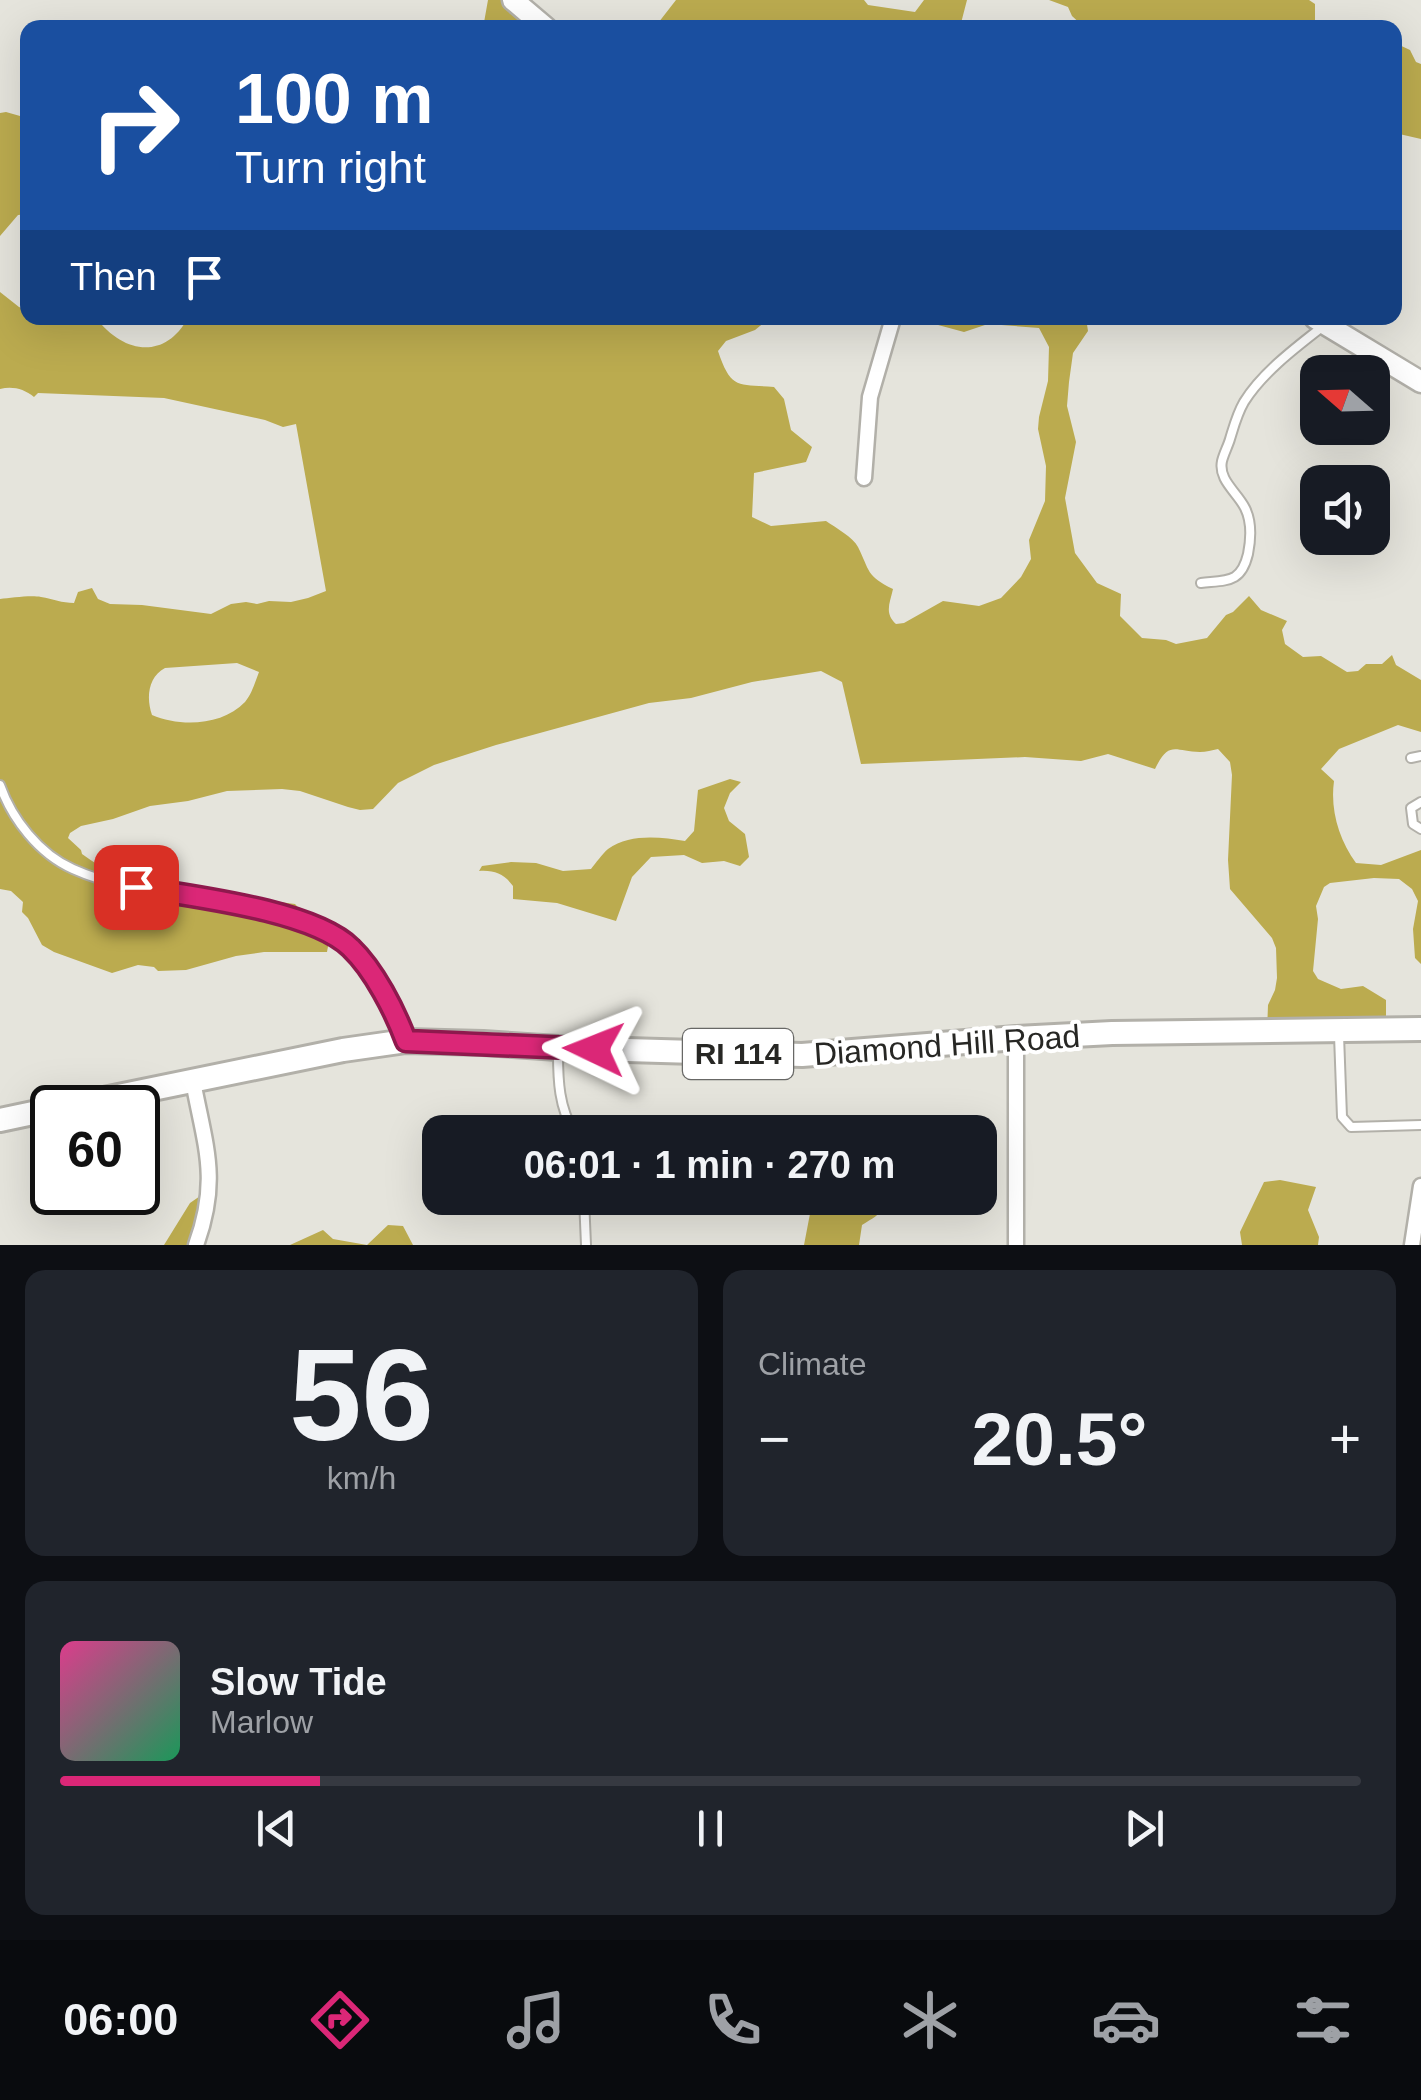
<!DOCTYPE html>
<html lang="en">
<head>
<meta charset="utf-8">
<style>
  body { margin:0; font-family:Arial,sans-serif; background:#20242c; color:#f1f3f6; height:100vh; display:flex; flex-direction:column; font-size:38px; white-space:nowrap }
  * { box-sizing:border-box; margin:0 }
  p { font-size:32px; color:#9ea1a6 }
  .icon { flex:none; width:55px; height:55px; fill:none; stroke:currentColor; stroke-width:2; stroke-linecap:round; stroke-linejoin:round }
  .map { position:relative; height:1245px; overflow:hidden }
  .drawer { display:flex; flex-direction:column; gap:25px; padding:25px; background:#0d0f14; flex:1 }
  .drawer>* { flex:none }
  .banner { position:absolute; left:20px; top:20px; width:1382px; height:305px; border-radius:20px; box-shadow:0 10px 40px #0002; background:#1a4fa0; color:#fff; overflow:hidden }
  .needle { width:65px; rotate:290deg }
  .fabs { position:absolute; left:1300px; top:355px; display:grid; gap:20px }
  .fabs a { display:grid; place-items:center; width:90px; height:90px; border-radius:20px; background:#171b24; box-shadow:0 10px 40px #0002; font-size:50px }
  .speed { position:absolute; left:30px; top:1085px; display:flex; gap:20px; font-size:50px; font-weight:700; text-align:center }
  .speed>* { display:grid; place-content:center; width:130px; height:130px; border-radius:50%; background:#171b24; box-shadow:0 10px 40px #0002; line-height:1 }
  .speed .limit { border:5px solid #111; border-radius:15px; background:#fff; color:#111 }
  .pin { position:absolute; display:grid; place-items:center; width:85px; height:85px; color:#fff; margin:-42px; border-radius:20px; box-shadow:0 5px 15px #0006 }
  .me { position:absolute; width:110px; margin:-55px; rotate:272deg; stroke-linejoin:round; filter:drop-shadow(0 0 8px #0008) }
  .turn { display:flex; align-items:center; gap:35px; height:210px; padding:0 50px; font-size:45px }
  .turn .icon { width:130px; height:130px; stroke-width:2.5 }
  .turn b { display:block; font-size:70px; line-height:85px }
  .then { display:flex; align-items:center; height:95px; padding:0 50px; background:#0003; gap:20px; font-size:38px }
  .big { font-size:75px; font-weight:700; line-height:1.1 }
  .drawer .card { flex:1; display:flex; flex-direction:column; justify-content:center; gap:15px; min-width:0; padding:0 35px; border-radius:20px; background:#20242c }
  .drawer .dial { align-items:center; gap:0 }
  .dial b { font-size:130px; line-height:1 }
  .song { display:flex; align-items:center; gap:30px }
  .cover { width:120px; height:120px; border-radius:15px; background:linear-gradient(135deg,hsl(330 70% 55%),hsl(150 70% 35%)) }
  .played { height:10px; border-radius:5px; background:linear-gradient(90deg,#db2777 20%,#363941 20%) }
  .keys { display:flex; justify-content:space-around; direction:ltr }
  .heat { display:flex; justify-content:space-between; align-items:center; font-size:55px; direction:ltr }
  .drawer .tiles { flex:1; display:grid; gap:25px; grid-template-columns:1fr 1fr }
  .card:last-child { grid-column:span 2 }
  .trip { position:absolute; left:422px; top:1115px; width:575px; height:100px; border-radius:20px; background:#171b24; box-shadow:0 10px 40px #0002; font-weight:700; line-height:100px; text-align:center }
  .tab-bar { display:flex; height:160px; justify-content:space-around; align-items:center; background:#090b0e; color:#9ea1a6 }
  .tab-bar .icon { width:70px; height:70px }
  .tab-bar .on { color:#db2777 }
  .tab-bar b { font-size:45px; color:#f1f3f6 }
  .map>svg:first-child { display:block }
  .forest { fill:#bbab4f; fill-rule:evenodd }
  .lines { fill:none; stroke-linecap:round; stroke-linejoin:round }
  .lane-casing { stroke:#b2b0a9; stroke-width:12 }
  .street-casing { stroke:#b2b0a9; stroke-width:19 }
  .secondary-casing { stroke:#b2b0a9; stroke-width:25 }
  .primary-casing { stroke:#b2b0a9; stroke-width:28 }
  .lane { stroke:#fff; stroke-width:8 }
  .street { stroke:#fff; stroke-width:14 }
  .secondary { stroke:#fff; stroke-width:20 }
  .primary { stroke:#fff; stroke-width:22 }
  .route-casing { stroke:#8e194d; stroke-width:25 }
  .route { stroke:#db2777; stroke-width:18 }
  .labels { text-anchor:middle; stroke-width:8; stroke-linejoin:round; paint-order:stroke }
  .shield { fill:#fff; stroke:#686866; stroke-width:2.5 }
  .shield-label { font-size:30px; font-weight:bold; fill:#272724 }
  .street-label { font-size:32px; fill:#272724; stroke:#fff }
</style>
</head>
<body>
<div class="map">
<svg width="1421" height="1245" viewBox="0 0 1421 1245">
  <rect width="100%" height="100%" fill="#e5e4dc"/>
  <path class="forest" d="M488 0H511L545 28H483Z
    M676 0H864L868 5 915 12 924 0H967L960 27H655Z
    M1049 0H1309L1315 4V27H1084L1072 16 1068 7Z
    M1395 43 1410 50 1416 62 1421 64V139L1395 133Z
    M6 112 27 118 28 214 18 215 0 236V113Z
    M0 292 19 307 27 310 28 318H96C123 353 164 361 188 318H770L755 330 726 341 718 351C731 390 738 384 774 387L784 399 791 430 812 447 806 462 754 473 752 517 771 526 826 521C836 528 853 537 858 547 870 571 866 576 893 589 890 603 884 613 896 624L904 623 943 601 979 606 1001 598 1021 577 1031 559 1029 540 1045 501 1046 466 1038 429 1039 417 1048 381 1049 347 1039 328 988 324 964 332 927 322 896 324 897 318H1086L1088 331 1073 353 1069 382 1067 406 1076 442 1065 498 1075 553 1097 583 1121 594 1120 616 1142 638 1166 640 1176 644 1207 638 1226 615 1233 612 1249 596 1261 610 1287 621 1282 630 1285 644 1303 657 1321 656 1347 672 1358 671 1366 664H1382L1392 655 1396 665 1421 680V732L1398 725 1339 749 1321 769 1334 781C1330 810 1339 840 1356 863L1381 865 1421 850V964L1415 958 1413 929 1418 901 1412 889 1399 879 1374 878 1330 883 1324 887 1316 906 1318 919 1313 971 1318 979 1341 989 1363 986 1386 1000V1029L1267 1032 1268 1005 1275 990 1277 978 1276 948 1272 938 1230 889 1228 860 1232 775 1230 762 1218 749C1212 750 1206 752 1200 752 1174 751 1169 740 1155 769L1108 754 1081 761 1025 757 861 764 842 682 821 671 752 682 691 698 649 703 496 745 434 765 398 783 373 809 360 810 348 807 300 791 282 789 227 791 188 801 150 806 113 819 81 826 70 833 68 838 81 850 82 854C131 891 207 907 267 905L272 901 295 904 329 941 327 952H264L236 956 186 970 158 971 154 967 138 965 112 973 54 952 42 945 28 918 22 912 23 902 11 891 0 889V599C11 598 30 595 41 597 53 599 62 603 74 603L78 592 92 588 98 599 110 604 142 605 211 614 231 604 246 602 257 604 269 601 291 602 308 598 326 591 296 424 283 427 265 420 164 398 38 393 34 397C24 389 13 386 0 389ZM237 663 259 672C255 682 252 694 245 702 222 726 180 727 152 715 146 698 148 677 165 668Z
    M730 779 741 782 730 793 724 808 729 821 745 834 749 857 740 866 724 861 702 863 684 855 651 857 632 877 616 921 557 903 513 899V886C504 874 495 870 479 871L482 866 511 862 536 863 563 871 591 869C596 863 602 854 608 849 630 833 661 837 685 841L694 831 698 790Z
    M1280 1180 1316 1187 1308 1210 1319 1237 1318 1245H1242L1240 1232 1264 1182Z
    M203 1194 205 1205 213 1215 203 1245H164L190 1203Z
    M813 1198H875L878 1199C884 1216 875 1216 862 1225L859 1245H804Z
    M388 1225 403 1226 413 1245H290L323 1230 333 1239 367 1245Z"/>
  <g class="lines">
    <g class="lane-casing">
      <path id="lane" d="M1201 583C1228 580 1241 583 1248 554 1251 539 1252 522 1245 508 1237 492 1218 480 1222 461 1224 453 1228 446 1230 439 1234 426 1237 414 1244 402 1262 373 1295 348 1322 327
        M1411 758 1421 756
        M0 785C12 819 39 854 73 869 128 894 192 894 251 907 263 910 276 914 288 918 308 925 333 931 350 946 370 964 396 1011 405 1036
        M1421 802 1411 808 1413 824 1421 829
        M1339 1035 1342 1117 1351 1127 1421 1125
        M558 1053C558 1081 559 1107 574 1132
        M555 1132 567 1120
        M584 1198 586 1245"/>
    </g>
    <g class="street-casing">
      <path id="street" d="M864 478 870 397 893 318
        M1016 1038V1245
        M193 1081C205 1146 220 1179 196 1245
        M1412 1245 1421 1186"/>
    </g>
    <g class="secondary-casing">
      <path id="secondary" d="M513 0 546 28
        M1315 318 1421 382"/>
    </g>
    <g class="primary-casing">
      <path id="primary" d="M60 1108 343 1050 406 1041 483 1043 558 1048 802 1055 1016 1038 1112 1033 1421 1029
        M0 1120 52 1109"/>
    </g>
    <use href="#lane" class="lane"/>
    <use href="#street" class="street"/>
    <use href="#secondary" class="secondary"/>
    <use href="#primary" class="primary"/>
  </g>
  <g class="lines">
    <g class="route-casing">
      <path id="route" d="M136 887C189 896 313 910 351 948 374 970 395 1011 406 1041L594 1049"/>
    </g>
    <use href="#route" class="route"/>
  </g>
  <g class="labels">
    <rect class="shield" x="683" y="1029" width="110" height="50" rx="8"/>
    <g class="shield-label">
      <text x="738" y="1064">RI 114</text>
    </g>
    <g class="street-label">
      <text transform="translate(947 1045) rotate(-4)" y="11">Diamond Hill Road</text>
    </g>
  </g>
</svg>
<div class="fabs">
<a><svg class="needle" viewBox="-14 -14 28 28"><path d="M0-13l5 13h-10z" fill="#e53935"/><path d="M0 13l5-13h-10z" fill="#9ea1a6"/></svg></a>
<a><svg class="icon" aria-label="sound" viewBox="0 0 24 24"><path d="M4 9h4l5-4v14l-5-4H4zM17 9q2 3 0 6"/></svg></a>
</div>
<div class="speed"><div class="limit">60</div></div>
<div class="pin" style="left:136px;top:887px;background:#d93025"><svg class="icon" aria-label="arrive" viewBox="0 0 24 24"><path d="M6 21V4h12l-3 4 3 4H6"/></svg></div>
<svg class="me" style="left:594px;top:1049px" viewBox="-20 -20 40 40"><path d="M0-17L14 15 0 8-14 15z" fill="#db2777" stroke="#fff" stroke-width="4"/></svg>
<div class="trip">06:01 · 1 min · 270 m</div>
<div class="banner">
<div class="turn"><svg class="icon" aria-label="right" viewBox="0 0 24 24"><path d="M7 20v-9h11M14 6l5 5-5 5"/></svg><div><b>100 m</b>Turn right</div></div>
<div class="then">Then<svg class="icon" aria-label="arrive" viewBox="0 0 24 24"><path d="M6 21V4h12l-3 4 3 4H6"/></svg></div>
</div>
</div>
<section class="drawer">
<div class="tiles">
<div class="card dial"><b>56</b><p>km/h</p></div>
<div class="card"><p>Climate</p>
<div class="heat"><a>−</a><b class="big">20.5°</b><a>+</a></div>
</div>
<div class="card">
<div class="song"><i class="cover"></i><div><b>Slow Tide</b><p>Marlow</p></div></div>
<div class="played"></div>
<div class="keys"><svg class="icon" aria-label="previous" viewBox="0 0 24 24"><path d="M18 5L8 12l10 7zM5 5v14"/></svg><svg class="icon" aria-label="pause" viewBox="0 0 24 24"><path d="M8 5v14M16 5v14"/></svg><svg class="icon" aria-label="next" viewBox="0 0 24 24"><path d="M6 5l10 7-10 7zM19 5v14"/></svg></div>
</div>
</div>
</section>
<nav class="tab-bar">
<b>06:00</b>
<svg class="icon on" aria-label="directions" viewBox="0 0 24 24"><path d="M12 3l9 9-9 9-9-9zM9 14v-3h6M13 9l2 2-2 2"/></svg>
<svg class="icon" aria-label="music" viewBox="0 0 24 24"><path d="M9 18V5l10-2v13"/><circle cx="6" cy="18" r="3"/><circle cx="16" cy="16" r="3"/></svg>
<svg class="icon" aria-label="phone" viewBox="0 0 24 24"><path d="M5 4h4l2 5-3 2q2 4 5 5l2-3 5 2v4C11 20 4 13 5 4z"/></svg>
<svg class="icon" aria-label="climate" viewBox="0 0 24 24"><path d="M12 3v18M4 7l16 10M4 17L20 7"/></svg>
<svg class="icon" aria-label="car" viewBox="0 0 24 24"><path d="M5 17H2v-5l4-1 3-4h7l3 4 3 1v5h-3M9 17h6M6 11h13"/><circle cx="7" cy="17" r="2"/><circle cx="17" cy="17" r="2"/></svg>
<svg class="icon" aria-label="filters" viewBox="0 0 24 24"><path d="M4 7h16M4 17h16"/><circle cx="9" cy="7" r="2"/><circle cx="15" cy="17" r="2"/></svg>
</nav>
</body>
</html>
